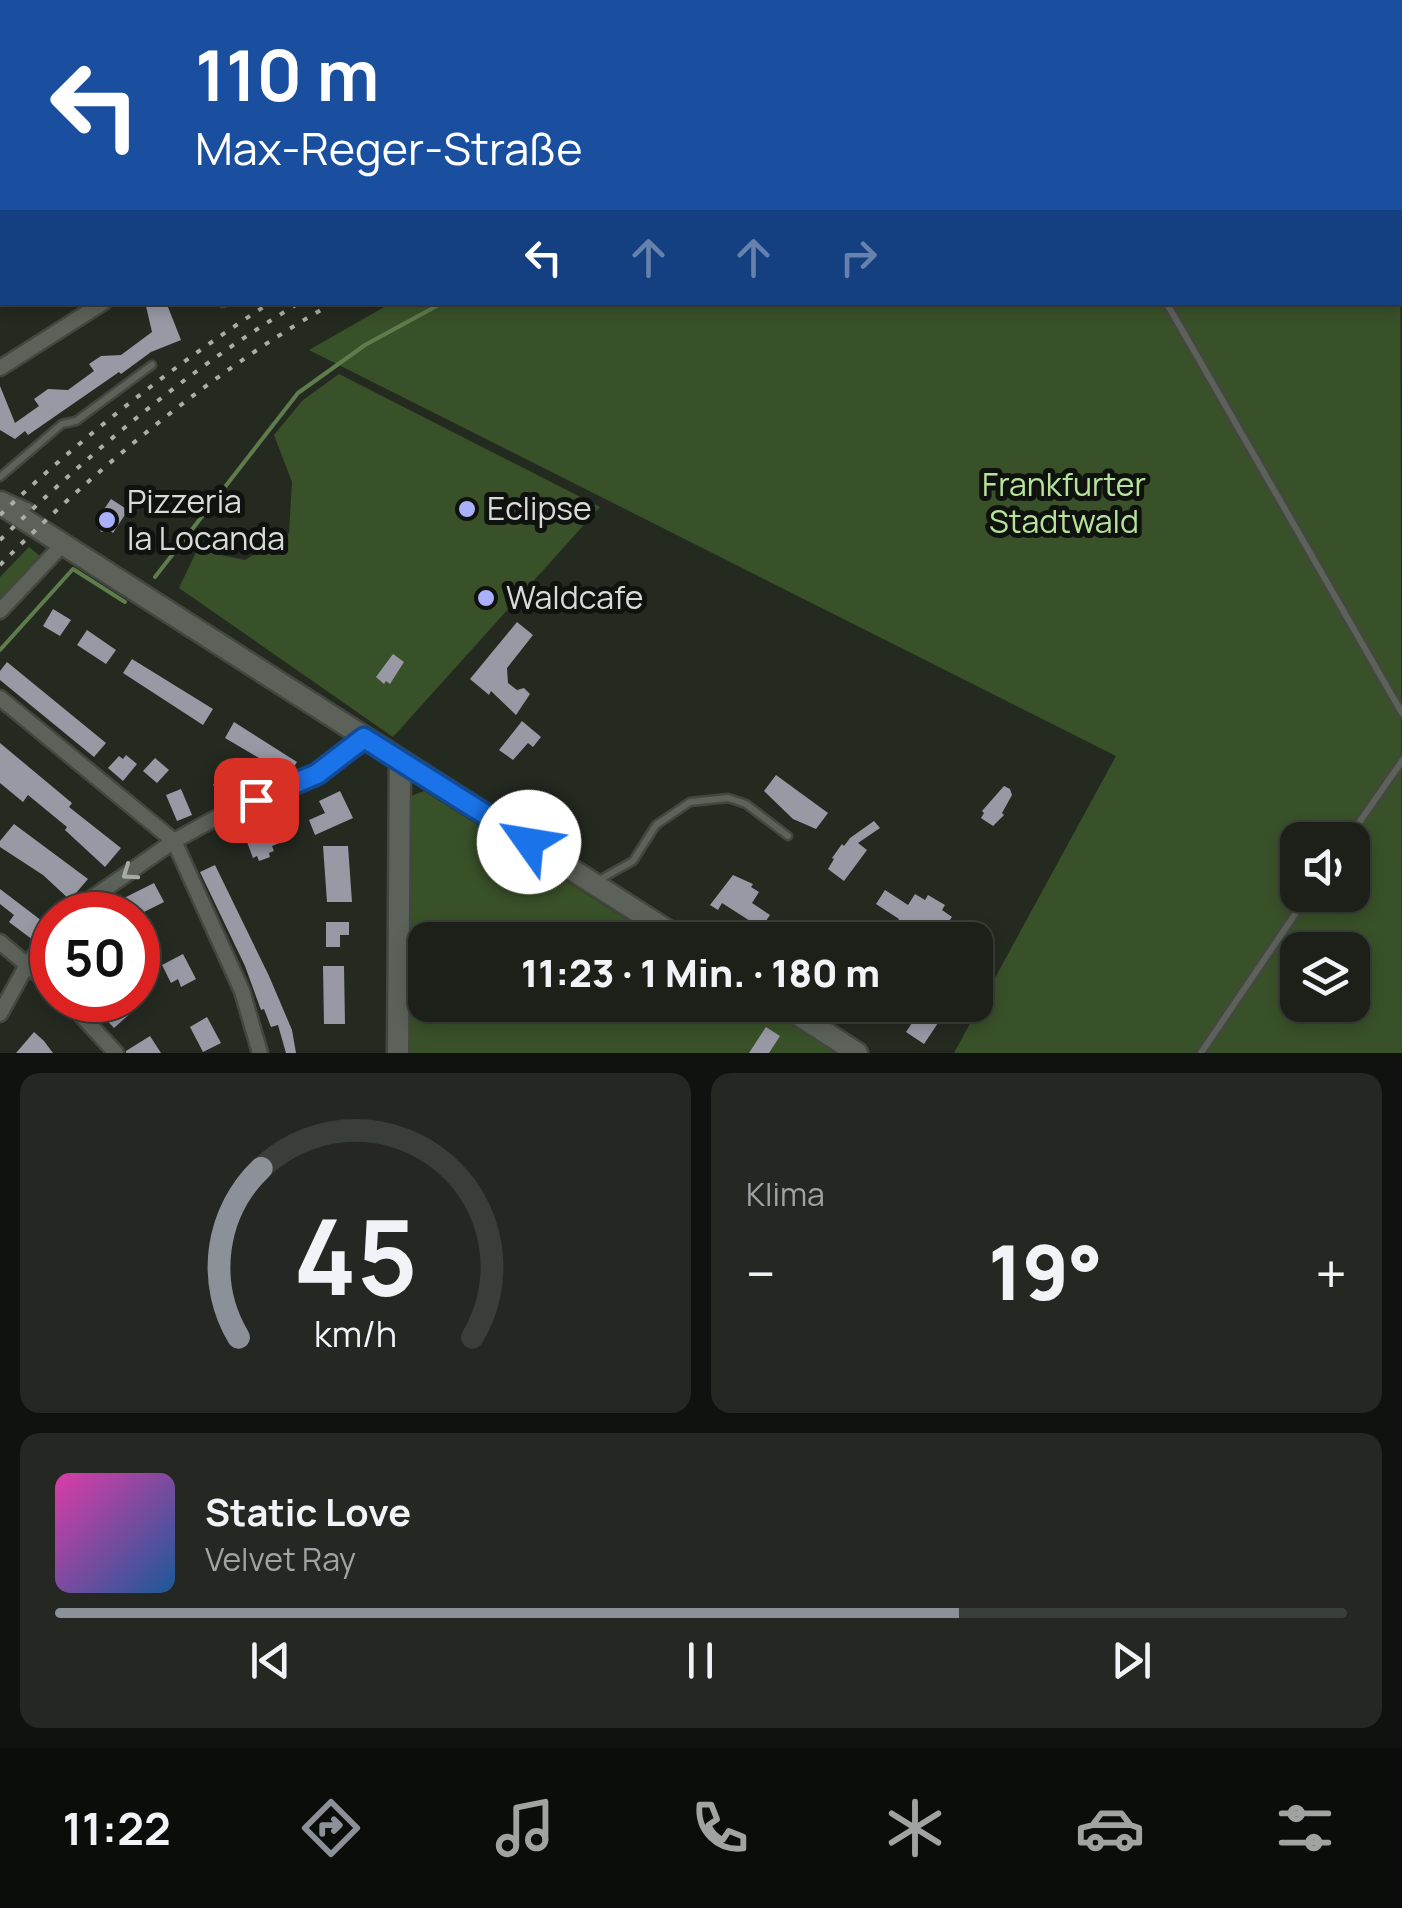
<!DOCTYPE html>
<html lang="de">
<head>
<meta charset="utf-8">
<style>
  body { margin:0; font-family:Manrope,sans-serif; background:#252822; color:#f1f3f6; height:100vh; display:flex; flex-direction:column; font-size:38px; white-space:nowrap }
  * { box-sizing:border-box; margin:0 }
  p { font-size:32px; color:#a0a3a2 }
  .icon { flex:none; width:55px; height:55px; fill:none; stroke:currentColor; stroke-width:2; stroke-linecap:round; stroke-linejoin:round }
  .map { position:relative; height:1053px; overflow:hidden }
  .panel { display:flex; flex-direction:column; gap:20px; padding:20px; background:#0f120e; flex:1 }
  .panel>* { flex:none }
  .hud { position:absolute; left:0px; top:0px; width:1402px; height:305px; box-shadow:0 5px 15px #0003,0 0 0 2px #3a3e38; background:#1a4fa0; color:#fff; overflow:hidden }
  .tools { position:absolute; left:1280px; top:822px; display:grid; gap:20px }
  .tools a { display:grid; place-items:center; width:90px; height:90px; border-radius:20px; background:#1c2019; box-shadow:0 5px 15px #0003,0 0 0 2px #3a3e38; font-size:50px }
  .speed { position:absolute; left:30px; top:892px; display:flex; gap:20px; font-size:50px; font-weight:700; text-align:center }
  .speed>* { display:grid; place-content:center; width:130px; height:130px; border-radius:50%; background:#1c2019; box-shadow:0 5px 15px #0003,0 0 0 2px #3a3e38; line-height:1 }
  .speed .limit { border:15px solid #d22; background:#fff; color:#111 }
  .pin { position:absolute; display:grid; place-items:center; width:85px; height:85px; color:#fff; margin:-42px; border-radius:20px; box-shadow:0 5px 15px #0006 }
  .me { position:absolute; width:110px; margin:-55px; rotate:302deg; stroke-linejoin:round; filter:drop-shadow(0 0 8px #0008) }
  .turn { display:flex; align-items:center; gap:35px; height:210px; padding:0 30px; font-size:45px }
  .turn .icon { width:130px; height:130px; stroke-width:2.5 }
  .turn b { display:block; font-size:70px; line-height:85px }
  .lanes { display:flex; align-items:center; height:95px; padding:0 30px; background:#0003; justify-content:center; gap:50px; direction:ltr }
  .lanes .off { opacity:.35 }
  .big { font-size:75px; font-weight:800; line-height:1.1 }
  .panel .card { flex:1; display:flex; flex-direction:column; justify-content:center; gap:15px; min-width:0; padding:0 35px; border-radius:20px; background:#252822 }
  .panel .dial { align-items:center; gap:0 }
  .dial svg { height:260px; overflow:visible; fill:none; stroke:#3a3e38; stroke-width:7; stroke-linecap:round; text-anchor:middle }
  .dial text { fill:#f1f3f6; stroke:none }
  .song { display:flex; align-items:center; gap:30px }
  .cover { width:120px; height:120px; border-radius:15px; background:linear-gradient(135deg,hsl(320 70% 55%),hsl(210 70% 35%)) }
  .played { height:10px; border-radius:5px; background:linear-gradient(90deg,#8c9099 70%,#3a3e38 70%) }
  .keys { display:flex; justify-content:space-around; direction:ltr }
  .heat { display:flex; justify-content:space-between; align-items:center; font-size:55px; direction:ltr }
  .panel .tiles { flex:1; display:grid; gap:20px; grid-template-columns:1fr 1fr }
  .card:last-child { grid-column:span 2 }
  .trip { position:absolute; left:408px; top:922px; width:585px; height:100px; border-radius:20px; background:#1c2019; box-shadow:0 5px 15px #0003,0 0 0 2px #3a3e38; font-weight:800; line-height:100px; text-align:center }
  .tab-bar { display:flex; height:160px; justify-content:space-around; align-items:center; background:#0b0d0a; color:#a0a3a2 }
  .tab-bar .icon { width:70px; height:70px }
  .tab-bar .current { color:#8c9099 }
  .tab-bar b { font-size:45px; color:#f1f3f6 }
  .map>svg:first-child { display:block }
  .green { fill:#395129; fill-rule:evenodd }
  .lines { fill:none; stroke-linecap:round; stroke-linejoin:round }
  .stream { stroke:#5f7c4d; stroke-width:4 }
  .building { fill:#9899a5 }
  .lane-casing { stroke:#434740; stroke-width:11 }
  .street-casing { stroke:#434740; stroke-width:19 }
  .secondary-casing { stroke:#434740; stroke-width:25 }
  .lane { stroke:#5c6259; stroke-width:6 }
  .street { stroke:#5c6259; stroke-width:14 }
  .secondary { stroke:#5c6259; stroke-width:20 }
  .tram { stroke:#aaaea7; stroke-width:2.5 }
  .rail { stroke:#aaaea7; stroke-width:4; stroke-dasharray:5 10; stroke-linecap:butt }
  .oneway { stroke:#a6aba4 }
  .route-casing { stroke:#114b97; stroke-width:25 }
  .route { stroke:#1a73e8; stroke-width:18 }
  .poi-dot { fill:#aab0fb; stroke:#0f120e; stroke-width:4 }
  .labels { text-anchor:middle; stroke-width:10; stroke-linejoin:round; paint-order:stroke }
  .park-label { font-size:32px; fill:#b6e39a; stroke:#0f120e }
  .poi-label { font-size:32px; fill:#d8dcd6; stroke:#0f120e; text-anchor:start }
</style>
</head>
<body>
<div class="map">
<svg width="1402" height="1053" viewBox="0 0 1402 1053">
  <rect width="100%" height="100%" fill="#252a21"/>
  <path class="green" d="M1400 100 1402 1053H954L1116 756 309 350 393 302H1400ZM1298 840H1352V895H1298ZM1298 950H1352V1005H1298Z
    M339 374 600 507 393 737 179 588 197 550 245 560 289 533 292 482 274 435 303 400Z
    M29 547 41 557 0 600V577Z
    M424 791 659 940H425V1005H762L837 1053H405L406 798Z"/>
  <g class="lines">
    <path class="stream" d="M691 2 694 0
      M155 577 298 393 365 345 444 302
      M0 650 73 569 125 602"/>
  </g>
  <path class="building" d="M145 302H166L181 340 151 352 121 374 119 372 28 435 25 431 15 439 0 430V386L15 423 39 406 34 399 48 389 68 390 94 371 89 364 101 356 121 355 152 332Z
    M111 499 128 510 113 533 109 530 101 532 96 521Z
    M53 609 71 620 60 636 43 626Z
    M517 622 533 635 507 668 508 683 517 690 524 688 530 694 516 715 491 691 489 695 470 679Z
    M87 630 116 650 106 664 77 645Z
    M393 654 404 662 390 684 386 681 384 684 376 677Z
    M132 659 213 709 203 725 123 673Z
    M7 662 106 743 94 757 0 680V671Z
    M522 721 541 737 533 747 528 743 513 760 499 750Z
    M234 722 297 762 289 774 274 766 258 787 249 781 264 761 225 738Z
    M0 743 72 803 69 807 121 848 105 867 65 830 67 827 28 795 23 802 0 783Z
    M126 755 137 764 123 781 108 768 119 756 123 759Z
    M155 758 169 770 157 783 143 771Z
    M228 768 250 787 229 800 213 785Z
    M776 775 828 813 816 829 793 819 764 791Z
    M1004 786 1010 789 1012 795 1002 813 1004 815 993 826 981 818 984 813 982 811Z
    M181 789 192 815 177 821 166 795Z
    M340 791 353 818 315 835 309 820 325 813 319 801Z
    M281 819 289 839 272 846 274 851 269 853 270 857 259 861 257 856 253 858 247 842 262 836 259 829Z
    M874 821 880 828 858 843 867 850 844 881 828 869 834 859 832 858 842 844 844 846 850 838Z
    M14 824 88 879 70 900 43 875 0 847V841Z
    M323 846H348L352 902H327Z
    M215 865 269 976 292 1030 296 1053H286L278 1025 271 1027 264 1009 261 1010 245 966 200 872Z
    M733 875 753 884 751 887 759 892 752 903 770 915 761 928 722 903 718 910 710 905Z
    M154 883 164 902 144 912 150 924 138 930V915H132L124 898Z
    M0 889 46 924 33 940 9 922 14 915 0 904Z
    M885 890 908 905 915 894 925 900 928 895 945 905 942 910 952 917 944 928 962 940H906L892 931 899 919 876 904Z
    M326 922H349V935H340V947H326Z
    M183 954 196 979 181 987 178 979 171 983 162 965Z
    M323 966H344L345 1024H324Z
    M102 1000H113L120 1008 125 1003 133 1011 114 1028 94 1007Z
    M920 1011 938 1023 924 1044 906 1032Z
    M207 1017 221 1043 203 1052 190 1027Z
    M766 1027 780 1036 769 1053H749Z
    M34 1032 44 1041 53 1053H16Z
    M150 1036 161 1053H126V1051Z"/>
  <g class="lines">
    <g class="lane-casing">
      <path id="lane" d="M223 302V303
        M1166 302 1402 713
        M0 477 62 424 76 421 152 365
        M2 495 29 507
        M1347 840 1402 761
        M599 880 633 861 656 825 690 802 728 798 746 804 788 836
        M1201 1053 1308 895"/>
    </g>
    <g class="street-casing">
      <path id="street" d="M281 0 282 2
        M568 0 570 2
        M638 0 639 2
        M0 75 2 80
        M0 143H2
        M0 180H2
        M0 368 104 302
        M0 611 64 543
        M0 698 174 841 242 991 260 1053
        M73 915 85 903 174 841 225 813 317 774 364 738
        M0 942 52 986
        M67 1000 116 1053
        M0 1014 28 963 52 937"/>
    </g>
    <g class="secondary-casing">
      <path id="secondary" d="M0 504 682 940
        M783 1005 857 1053
        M398 1053 400 761"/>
    </g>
    <use href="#lane" class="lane"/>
    <use href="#street" class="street"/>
    <use href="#secondary" class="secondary"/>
    <path class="tram" d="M834 2 843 0
      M0 161 2 160"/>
    <path class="rail" d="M1119 2 1136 0
      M1181 2 1193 0
      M1233 2 1245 0
      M1285 2 1298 0
      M1334 2 1348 0
      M0 515C83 436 174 365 271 302
      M0 540C91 452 192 366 301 302
      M0 565C94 470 218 367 335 302"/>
  </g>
  <defs><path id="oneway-chevron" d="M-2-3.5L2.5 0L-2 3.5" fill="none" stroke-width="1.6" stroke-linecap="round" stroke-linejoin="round" transform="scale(2.5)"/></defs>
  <use class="oneway" href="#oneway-chevron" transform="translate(129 873) rotate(145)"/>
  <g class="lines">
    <g class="route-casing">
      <path id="route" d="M256 800 317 774 364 738 529 842"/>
    </g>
    <use href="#route" class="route"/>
  </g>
  <g class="poi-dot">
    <circle cx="467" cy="509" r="10"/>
    <circle cx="107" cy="520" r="10"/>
    <circle cx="486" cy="598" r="10"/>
  </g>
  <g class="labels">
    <g class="park-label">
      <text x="1064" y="496">Frankfurter<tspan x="1064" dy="37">Stadtwald</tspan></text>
    </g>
    <g class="poi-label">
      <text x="127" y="513">Pizzeria<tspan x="127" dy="37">la Locanda</tspan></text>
      <text x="487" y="520">Eclipse</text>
      <text x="506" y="609">Waldcafe</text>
    </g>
  </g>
</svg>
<div class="tools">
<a><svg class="icon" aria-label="sound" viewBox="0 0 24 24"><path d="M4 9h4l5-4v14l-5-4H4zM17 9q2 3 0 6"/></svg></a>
<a><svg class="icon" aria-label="layers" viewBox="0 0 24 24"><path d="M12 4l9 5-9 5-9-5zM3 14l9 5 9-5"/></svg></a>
</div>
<div class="speed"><div class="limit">50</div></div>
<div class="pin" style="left:256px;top:800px;background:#d93025"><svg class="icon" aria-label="arrive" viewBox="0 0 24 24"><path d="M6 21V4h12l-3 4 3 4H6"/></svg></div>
<svg class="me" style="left:529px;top:842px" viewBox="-20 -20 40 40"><circle r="19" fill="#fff"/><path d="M0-13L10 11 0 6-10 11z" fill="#1a73e8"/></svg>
<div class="trip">11:23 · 1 Min. · 180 m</div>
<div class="hud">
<div class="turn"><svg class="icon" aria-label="left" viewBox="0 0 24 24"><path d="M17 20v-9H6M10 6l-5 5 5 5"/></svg><div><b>110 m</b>Max-Reger-Straße</div></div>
<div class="lanes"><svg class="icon" aria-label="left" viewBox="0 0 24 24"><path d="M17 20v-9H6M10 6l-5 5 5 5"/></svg><svg class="icon off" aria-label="ahead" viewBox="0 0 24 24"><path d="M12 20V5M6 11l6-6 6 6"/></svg><svg class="icon off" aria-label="ahead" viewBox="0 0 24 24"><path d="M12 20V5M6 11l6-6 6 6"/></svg><svg class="icon off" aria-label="right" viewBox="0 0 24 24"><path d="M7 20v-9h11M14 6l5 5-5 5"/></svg></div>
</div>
</div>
<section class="panel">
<div class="tiles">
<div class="card dial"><svg viewBox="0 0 100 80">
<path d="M14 69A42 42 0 1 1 86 69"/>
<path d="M14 69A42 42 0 0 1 21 17" stroke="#8c9099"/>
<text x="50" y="56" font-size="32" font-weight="700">45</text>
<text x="50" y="72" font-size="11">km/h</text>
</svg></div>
<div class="card"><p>Klima</p>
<div class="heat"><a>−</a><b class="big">19°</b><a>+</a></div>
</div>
<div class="card">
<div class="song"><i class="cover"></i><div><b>Static Love</b><p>Velvet Ray</p></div></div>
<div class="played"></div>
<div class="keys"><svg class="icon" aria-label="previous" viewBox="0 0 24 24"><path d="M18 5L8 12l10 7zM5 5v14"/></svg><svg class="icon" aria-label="pause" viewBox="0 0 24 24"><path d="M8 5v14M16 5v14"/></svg><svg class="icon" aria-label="next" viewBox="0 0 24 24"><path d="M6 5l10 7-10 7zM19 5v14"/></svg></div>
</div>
</div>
</section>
<nav class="tab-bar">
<b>11:22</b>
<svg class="icon current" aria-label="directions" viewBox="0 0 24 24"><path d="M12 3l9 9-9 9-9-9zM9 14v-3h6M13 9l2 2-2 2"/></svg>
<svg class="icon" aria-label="music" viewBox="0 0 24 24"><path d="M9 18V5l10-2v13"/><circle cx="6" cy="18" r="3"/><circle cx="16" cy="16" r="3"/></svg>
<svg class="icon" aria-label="phone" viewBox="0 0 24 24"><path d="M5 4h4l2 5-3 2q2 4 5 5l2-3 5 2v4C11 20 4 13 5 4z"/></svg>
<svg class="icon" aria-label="climate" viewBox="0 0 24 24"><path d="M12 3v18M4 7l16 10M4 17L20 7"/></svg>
<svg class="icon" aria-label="car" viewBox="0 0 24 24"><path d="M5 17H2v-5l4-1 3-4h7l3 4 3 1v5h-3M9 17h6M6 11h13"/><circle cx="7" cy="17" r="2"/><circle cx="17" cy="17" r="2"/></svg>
<svg class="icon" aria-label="filters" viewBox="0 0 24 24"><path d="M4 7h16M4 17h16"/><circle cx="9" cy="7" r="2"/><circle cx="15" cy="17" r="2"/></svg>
</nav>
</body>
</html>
